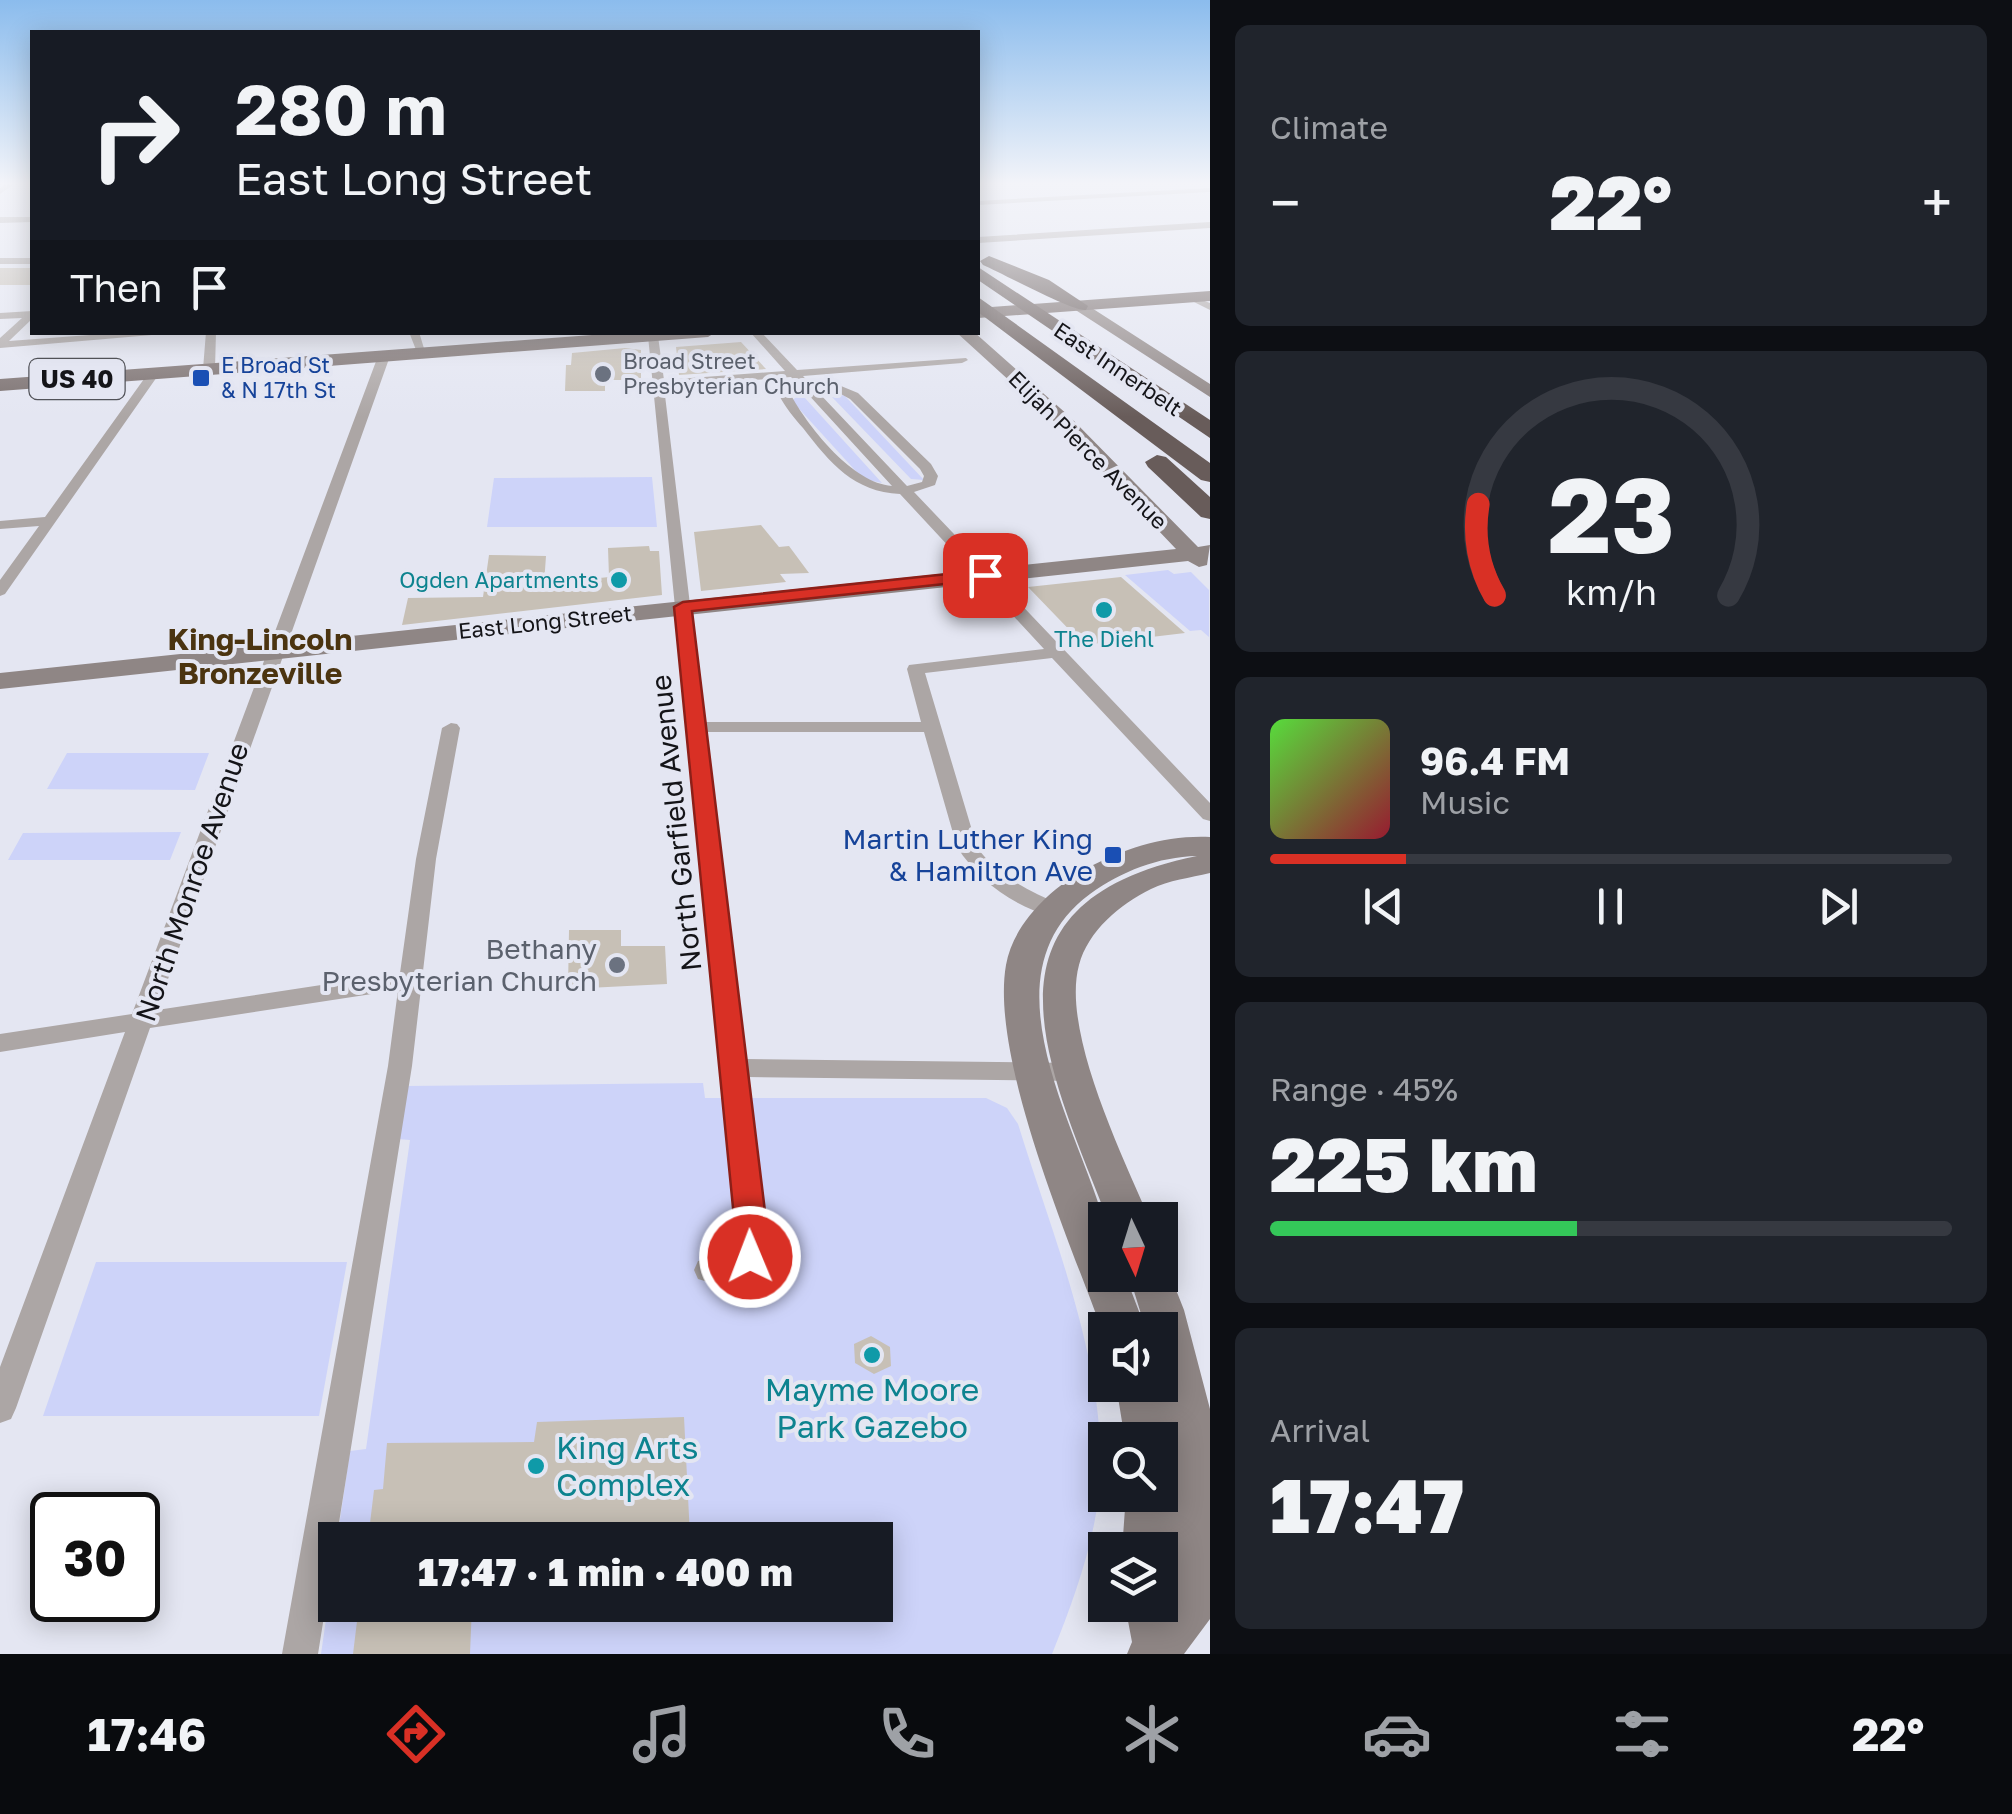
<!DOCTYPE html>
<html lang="en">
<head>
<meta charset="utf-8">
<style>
  body { margin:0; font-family:"Golos Text",sans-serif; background:#20242c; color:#f1f3f6; height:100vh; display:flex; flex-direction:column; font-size:38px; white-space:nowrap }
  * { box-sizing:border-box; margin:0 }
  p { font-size:32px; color:#9ea1a6 }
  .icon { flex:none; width:55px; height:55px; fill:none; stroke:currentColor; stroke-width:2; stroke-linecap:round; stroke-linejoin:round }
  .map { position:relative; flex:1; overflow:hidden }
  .panel { display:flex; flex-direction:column; gap:25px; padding:25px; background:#0d0f14; width:802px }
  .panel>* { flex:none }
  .banner { position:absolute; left:30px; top:30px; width:950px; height:305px; border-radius:0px; box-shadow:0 5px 25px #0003; background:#171b24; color:#f1f3f6; overflow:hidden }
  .needle { width:65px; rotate:176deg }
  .controls { position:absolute; left:1088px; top:1202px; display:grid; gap:20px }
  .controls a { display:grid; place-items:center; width:90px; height:90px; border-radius:0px; background:#171b24; box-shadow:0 5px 25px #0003; font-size:50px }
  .speed { position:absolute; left:30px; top:1492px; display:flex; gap:20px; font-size:50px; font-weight:700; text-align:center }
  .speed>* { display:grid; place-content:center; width:130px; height:130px; border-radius:50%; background:#171b24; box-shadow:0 5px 25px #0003; line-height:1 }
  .speed .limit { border:5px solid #111; border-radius:15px; background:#fff; color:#111 }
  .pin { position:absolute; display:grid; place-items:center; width:85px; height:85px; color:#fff; margin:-42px; border-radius:20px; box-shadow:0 5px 15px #0006 }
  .me { position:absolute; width:110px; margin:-55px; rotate:359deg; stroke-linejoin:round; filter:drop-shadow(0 0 8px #0008) }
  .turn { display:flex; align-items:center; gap:35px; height:210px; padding:0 40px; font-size:45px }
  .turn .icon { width:130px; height:130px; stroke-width:2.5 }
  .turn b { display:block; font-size:70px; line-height:85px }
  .then { display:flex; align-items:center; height:95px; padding:0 40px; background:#0003; gap:20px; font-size:38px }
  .big { font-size:75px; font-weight:800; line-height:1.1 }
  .panel .tile { flex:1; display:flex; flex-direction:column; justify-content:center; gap:15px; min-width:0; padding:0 35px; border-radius:15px; background:#20242c }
  .panel .dial { align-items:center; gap:0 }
  .dial svg { height:260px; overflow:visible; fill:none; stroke:#363941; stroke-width:7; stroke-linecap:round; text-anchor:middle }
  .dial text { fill:#f1f3f6; stroke:none }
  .song { display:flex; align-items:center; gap:30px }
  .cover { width:120px; height:120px; border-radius:15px; background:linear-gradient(135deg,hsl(110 70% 55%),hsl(350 70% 35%)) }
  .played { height:10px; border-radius:5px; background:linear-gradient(90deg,#d93025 20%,#363941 20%) }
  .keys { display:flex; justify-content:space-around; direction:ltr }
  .heat { display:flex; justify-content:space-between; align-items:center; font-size:55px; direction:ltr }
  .charge { height:15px; border-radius:8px; background:linear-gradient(90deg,#34c759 45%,#363941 0) }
  .trip { position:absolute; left:318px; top:1522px; width:575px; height:100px; border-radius:0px; background:#171b24; box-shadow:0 5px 25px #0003; font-weight:800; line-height:100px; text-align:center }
  .tabs { display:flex; height:160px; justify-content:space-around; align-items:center; background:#090b0e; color:#9ea1a6 }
  .tabs .icon { width:70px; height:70px }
  .tabs .current { color:#d93025 }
  .tabs b { font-size:45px; color:#f1f3f6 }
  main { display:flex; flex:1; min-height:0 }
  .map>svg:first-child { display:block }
  .green { fill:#cdd3f9 }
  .building { fill:#c7c0b6 }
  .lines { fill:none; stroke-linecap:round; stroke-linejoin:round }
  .street { fill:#aca6a5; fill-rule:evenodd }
  .secondary { fill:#8f8685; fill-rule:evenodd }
  .primary { fill:#7a6f6e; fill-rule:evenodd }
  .highway { fill:#685c5a; fill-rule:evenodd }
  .route { fill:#d93025; stroke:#8d1f18; stroke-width:2.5 }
  .worship-dot { fill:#6b7280; stroke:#e4e6f2; stroke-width:4 }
  .transit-dot { fill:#1a4fb4; stroke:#e4e6f2; stroke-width:4 }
  .culture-dot { fill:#0f9aa8; stroke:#e4e6f2; stroke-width:4 }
  .labels { text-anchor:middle; stroke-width:8; stroke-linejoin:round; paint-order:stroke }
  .far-worship-label { font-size:22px; fill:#5b616d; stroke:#e4e6f2; text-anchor:start }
  .far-transit-label { font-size:22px; fill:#164399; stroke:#e4e6f2; text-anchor:start }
  .far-street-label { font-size:22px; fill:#141418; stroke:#e4e6f2 }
  .far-culture-label { font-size:22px; fill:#0d838f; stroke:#e4e6f2; text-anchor:end }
  .shield { fill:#e4e6f2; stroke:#525359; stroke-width:2.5 }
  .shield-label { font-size:25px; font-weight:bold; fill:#141418 }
  .street-label { font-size:28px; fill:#141418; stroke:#e4e6f2 }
  .transit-label { font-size:28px; fill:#164399; stroke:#e4e6f2; text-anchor:end }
  .worship-label { font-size:28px; fill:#5b616d; stroke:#e4e6f2; text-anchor:end }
  .neighbourhood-label { font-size:30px; font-weight:bold; fill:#4b3410; stroke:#e4e6f2 }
  .near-culture-label { font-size:32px; fill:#0d838f; stroke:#e4e6f2 }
</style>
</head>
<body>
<main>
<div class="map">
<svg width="1210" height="1654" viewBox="0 0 1210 1654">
  <rect width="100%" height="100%" fill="#e4e6f2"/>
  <path class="green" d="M836 393 845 396 924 480 911 479 831 396Z
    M797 396 805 398 882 483 863 479 792 401Z
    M652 477 657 527H487L494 478Z
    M1168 570 1174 574 1191 572 1209 590V637L1201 630 1190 631 1125 575Z
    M67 753H209L195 790 47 789Z
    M181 832 170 860H8L23 833Z
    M703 1083 705 1098H986L1007 1108 1018 1124C1053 1238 1111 1374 1099 1494 1092 1550 1073 1602 1052 1654H321L335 1557V1605H875V1540H337L350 1451 366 1449 410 1140 398 1139 405 1086Z
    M96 1262H347L319 1416H43Z"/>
  <path class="building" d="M0 268H32V285H0Z
    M741 342 766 369 679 375 676 347Z
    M625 348 641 350V380H605V391H565L566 365H571L572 353Z
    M761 525 779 547 789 546 809 573 780 574 786 582 701 591 694 532Z
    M649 546 650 551H659L662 595 402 625 408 598 483 597 489 555 546 556 544 584 609 577 608 548Z
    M1121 577 1185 633 1084 645 1028 587Z
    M569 930H621V946H665L667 984 568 989Z
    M871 1336 890 1347 891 1366 874 1374 855 1363 854 1344Z
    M684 1417 690 1536 368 1540 374 1490 383 1489 387 1443 534 1442 537 1422Z
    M359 1605H472L470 1654H353Z"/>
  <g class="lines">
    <path class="street" d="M4 185H13L0 194V188Z
      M1210 188V192L978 205V201Z
      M0 217H32V222L0 223Z
      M1210 222V228L978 243V237Z
      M0 258H32V264H0Z
      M1188 295 1210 303V310L1188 299Z
      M32 311V319L9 341 130 332H187L0 348V338L22 318 0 319V313Z
      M206 332H216L215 369 209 372 203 369Z
      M409 332H419L426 355H418Z
      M750 332H761L797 370 966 358 968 360 962 363 803 376 811 385 841 386 858 393 931 464 938 476 935 485 914 492 1210 803V821L1203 819 1052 658 925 673 977 847C997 876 1029 891 1061 905L1064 910 1053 917C1013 906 979 881 957 847L924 732H706L745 1059 1074 1063 1083 1065 1086 1072 1083 1079 1074 1081 747 1077 765 1229 763 1257 751 1275 708 1282 698 1279 694 1270 698 1261 733 1255 737 1229 648 336 653 333 658 336 664 380 785 371ZM791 377 800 387 779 395C785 407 794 418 803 428 830 463 854 492 900 494L1044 649 909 665 907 669 921 722H704L664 387ZM806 392 892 486C853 483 810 429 792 397ZM818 392 839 393 850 399 920 469 924 476 922 482 907 486Z
      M384 353 390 356 157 1010 400 973 416 859 442 728 451 723 457 724 460 728 436 859 412 1066 318 1654H282L388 1066 398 990 150 1028 16 1408 11 1419 0 1423V1367L125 1032 0 1052V1034L132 1014 378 356Z
      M149 372 159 374 5 594 0 596V580L39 526 0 529V521L45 517Z"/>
    <path class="secondary" d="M1074 303H1084L1210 384V397L1074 309Z
      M956 332H974L1069 416 1198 547 1210 545 1207 565 1199 567 1188 561 0 689V673L1176 549 1057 424Z
      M1210 837V873C1190 878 1169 880 1151 889 1120 904 1088 931 1079 965 1061 1031 1123 1157 1150 1220H1108C1047 1065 966 903 1197 856 1158 857 1122 871 1090 894 982 974 1076 1123 1104 1221 1108 1237 1105 1258 1105 1275H1125L1145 1327 1129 1275H1160V1260L1165 1262 1184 1310 1210 1409V1619L1184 1654H1127L1132 1642 1125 1605H1160V1583L1168 1586 1172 1550 1165 1568 1160 1570V1550H1122L1126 1495H1160V1474L1168 1478 1172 1486 1169 1450 1160 1459V1440H1125L1116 1385H1160V1330H1105V1337L1102 1330C1069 1240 990 1057 1006 965 1013 924 1051 888 1086 869 1124 848 1166 835 1210 837Z"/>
    <path class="primary" d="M1210 291V301L978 318V308Z
      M632 332H716L708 337 0 391V379Z"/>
    <path class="highway" d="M989 256 1049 280 1088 306 1086 310C1073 312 1002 273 983 265L980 261Z
      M978 267 1210 420V438L978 280Z
      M978 297 1210 463V482L1201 480 978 312Z
      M1157 455 1166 457 1210 497V519L1201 517 1148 467 1145 462Z"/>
  </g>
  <linearGradient id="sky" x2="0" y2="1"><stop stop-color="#8bbced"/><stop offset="0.44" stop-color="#f3f4f9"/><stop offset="1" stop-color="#f3f4f9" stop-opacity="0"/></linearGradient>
  <rect width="1210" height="417" fill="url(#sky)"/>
  <path class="route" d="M985 570 994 575 991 579 692 611 767 1228 766 1257 761 1267 750 1271 738 1267 733 1257 735 1228 674 607 683 602Z"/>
  <g class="worship-dot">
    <circle cx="603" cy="374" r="10"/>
    <circle cx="617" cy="965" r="10"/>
  </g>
  <g class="transit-dot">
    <rect x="191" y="368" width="20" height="20" rx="5"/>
    <rect x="1103" y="845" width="20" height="20" rx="5"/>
  </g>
  <g class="culture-dot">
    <circle cx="619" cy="580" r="10"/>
    <circle cx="1104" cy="610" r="10"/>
    <circle cx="872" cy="1355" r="10"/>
    <circle cx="536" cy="1466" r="10"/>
  </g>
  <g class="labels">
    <g class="far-worship-label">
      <text x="623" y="369">Broad Street<tspan x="623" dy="25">Presbyterian Church</tspan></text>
    </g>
    <g class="far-transit-label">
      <text x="221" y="373">E Broad St<tspan x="221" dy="25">&amp; N 17th St</tspan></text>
    </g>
    <g class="far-street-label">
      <text transform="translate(1118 369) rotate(34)" y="8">East Innerbelt</text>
      <text transform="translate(1088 450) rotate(45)" y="8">Elijah Pierce Avenue</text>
      <text transform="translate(545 622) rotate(-6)" y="8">East Long Street</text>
    </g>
    <g class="far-culture-label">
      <text x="599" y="588">Ogden Apartments</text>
      <text x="1104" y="647" text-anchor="middle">The Diehl</text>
    </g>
    <rect class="shield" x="29.5" y="359" width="95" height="40" rx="8"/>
    <g class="shield-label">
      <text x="77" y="388">US 40</text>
    </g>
    <g class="street-label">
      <text transform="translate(676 823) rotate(-96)" y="10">North Garfield Avenue</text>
      <text transform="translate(192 882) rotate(-71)" y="10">North Monroe Avenue</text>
    </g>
    <g class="transit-label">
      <text x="1093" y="849">Martin Luther King<tspan x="1093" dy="32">&amp; Hamilton Ave</tspan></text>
    </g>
    <g class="worship-label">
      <text x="597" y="959">Bethany<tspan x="597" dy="32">Presbyterian Church</tspan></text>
    </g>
    <g class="neighbourhood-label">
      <text x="260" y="650">King-Lincoln<tspan x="260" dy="34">Bronzeville</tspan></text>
    </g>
    <g class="near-culture-label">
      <text x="872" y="1401">Mayme Moore<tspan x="872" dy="37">Park Gazebo</tspan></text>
      <text x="556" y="1459" text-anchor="start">King Arts<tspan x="556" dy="37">Complex</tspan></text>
    </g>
  </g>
</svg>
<div class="controls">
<a><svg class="needle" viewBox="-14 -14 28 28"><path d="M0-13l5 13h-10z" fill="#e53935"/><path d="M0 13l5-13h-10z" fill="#9ea1a6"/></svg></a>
<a><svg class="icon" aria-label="sound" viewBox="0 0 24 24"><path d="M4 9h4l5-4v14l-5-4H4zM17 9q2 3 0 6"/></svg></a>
<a><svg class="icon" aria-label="search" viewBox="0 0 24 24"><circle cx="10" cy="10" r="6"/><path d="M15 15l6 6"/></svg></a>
<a><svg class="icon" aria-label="layers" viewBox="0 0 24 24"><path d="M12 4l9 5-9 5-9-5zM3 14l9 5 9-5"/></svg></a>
</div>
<div class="speed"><div class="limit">30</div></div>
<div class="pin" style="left:985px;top:575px;background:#d93025"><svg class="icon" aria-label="arrive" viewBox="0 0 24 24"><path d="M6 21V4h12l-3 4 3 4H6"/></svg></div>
<svg class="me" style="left:750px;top:1257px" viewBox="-20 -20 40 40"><circle r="17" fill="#d93025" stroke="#fff" stroke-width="3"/><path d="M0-11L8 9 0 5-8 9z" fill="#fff"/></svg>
<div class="trip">17:47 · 1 min · 400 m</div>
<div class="banner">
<div class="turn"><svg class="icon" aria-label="right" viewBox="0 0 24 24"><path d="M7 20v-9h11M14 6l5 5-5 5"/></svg><div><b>280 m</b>East Long Street</div></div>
<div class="then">Then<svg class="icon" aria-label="arrive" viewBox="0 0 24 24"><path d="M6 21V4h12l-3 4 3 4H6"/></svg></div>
</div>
</div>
<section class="panel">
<div class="tile"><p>Climate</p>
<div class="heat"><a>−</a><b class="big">22°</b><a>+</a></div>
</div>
<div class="tile dial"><svg viewBox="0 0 100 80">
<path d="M14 69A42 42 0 1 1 86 69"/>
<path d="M14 69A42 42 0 0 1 9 41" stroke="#d93025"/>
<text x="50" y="56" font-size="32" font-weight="700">23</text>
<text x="50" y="72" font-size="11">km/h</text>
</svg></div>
<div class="tile">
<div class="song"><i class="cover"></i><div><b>96.4 FM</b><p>Music</p></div></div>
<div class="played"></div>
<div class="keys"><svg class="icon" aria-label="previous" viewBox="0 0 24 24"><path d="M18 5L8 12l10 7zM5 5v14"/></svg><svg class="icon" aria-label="pause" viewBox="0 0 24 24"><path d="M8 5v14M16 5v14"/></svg><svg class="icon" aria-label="next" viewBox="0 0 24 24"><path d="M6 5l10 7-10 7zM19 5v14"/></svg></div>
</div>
<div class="tile"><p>Range · 45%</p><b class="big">225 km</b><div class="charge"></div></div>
<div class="tile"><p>Arrival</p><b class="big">17:47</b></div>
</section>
</main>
<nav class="tabs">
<b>17:46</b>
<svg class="icon current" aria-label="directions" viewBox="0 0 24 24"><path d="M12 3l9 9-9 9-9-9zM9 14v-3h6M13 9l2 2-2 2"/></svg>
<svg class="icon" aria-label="music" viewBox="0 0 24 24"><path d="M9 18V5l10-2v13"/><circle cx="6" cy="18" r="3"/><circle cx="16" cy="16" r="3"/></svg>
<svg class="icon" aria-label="phone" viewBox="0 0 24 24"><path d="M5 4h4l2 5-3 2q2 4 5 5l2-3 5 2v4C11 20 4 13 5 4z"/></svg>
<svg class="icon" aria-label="climate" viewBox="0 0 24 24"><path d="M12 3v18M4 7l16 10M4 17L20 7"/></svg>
<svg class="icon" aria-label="car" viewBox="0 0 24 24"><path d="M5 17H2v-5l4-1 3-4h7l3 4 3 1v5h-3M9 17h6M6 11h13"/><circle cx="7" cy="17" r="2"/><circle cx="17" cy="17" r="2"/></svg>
<svg class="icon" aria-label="filters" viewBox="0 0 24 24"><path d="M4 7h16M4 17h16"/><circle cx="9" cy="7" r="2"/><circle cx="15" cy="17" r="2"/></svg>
<b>22°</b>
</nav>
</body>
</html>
